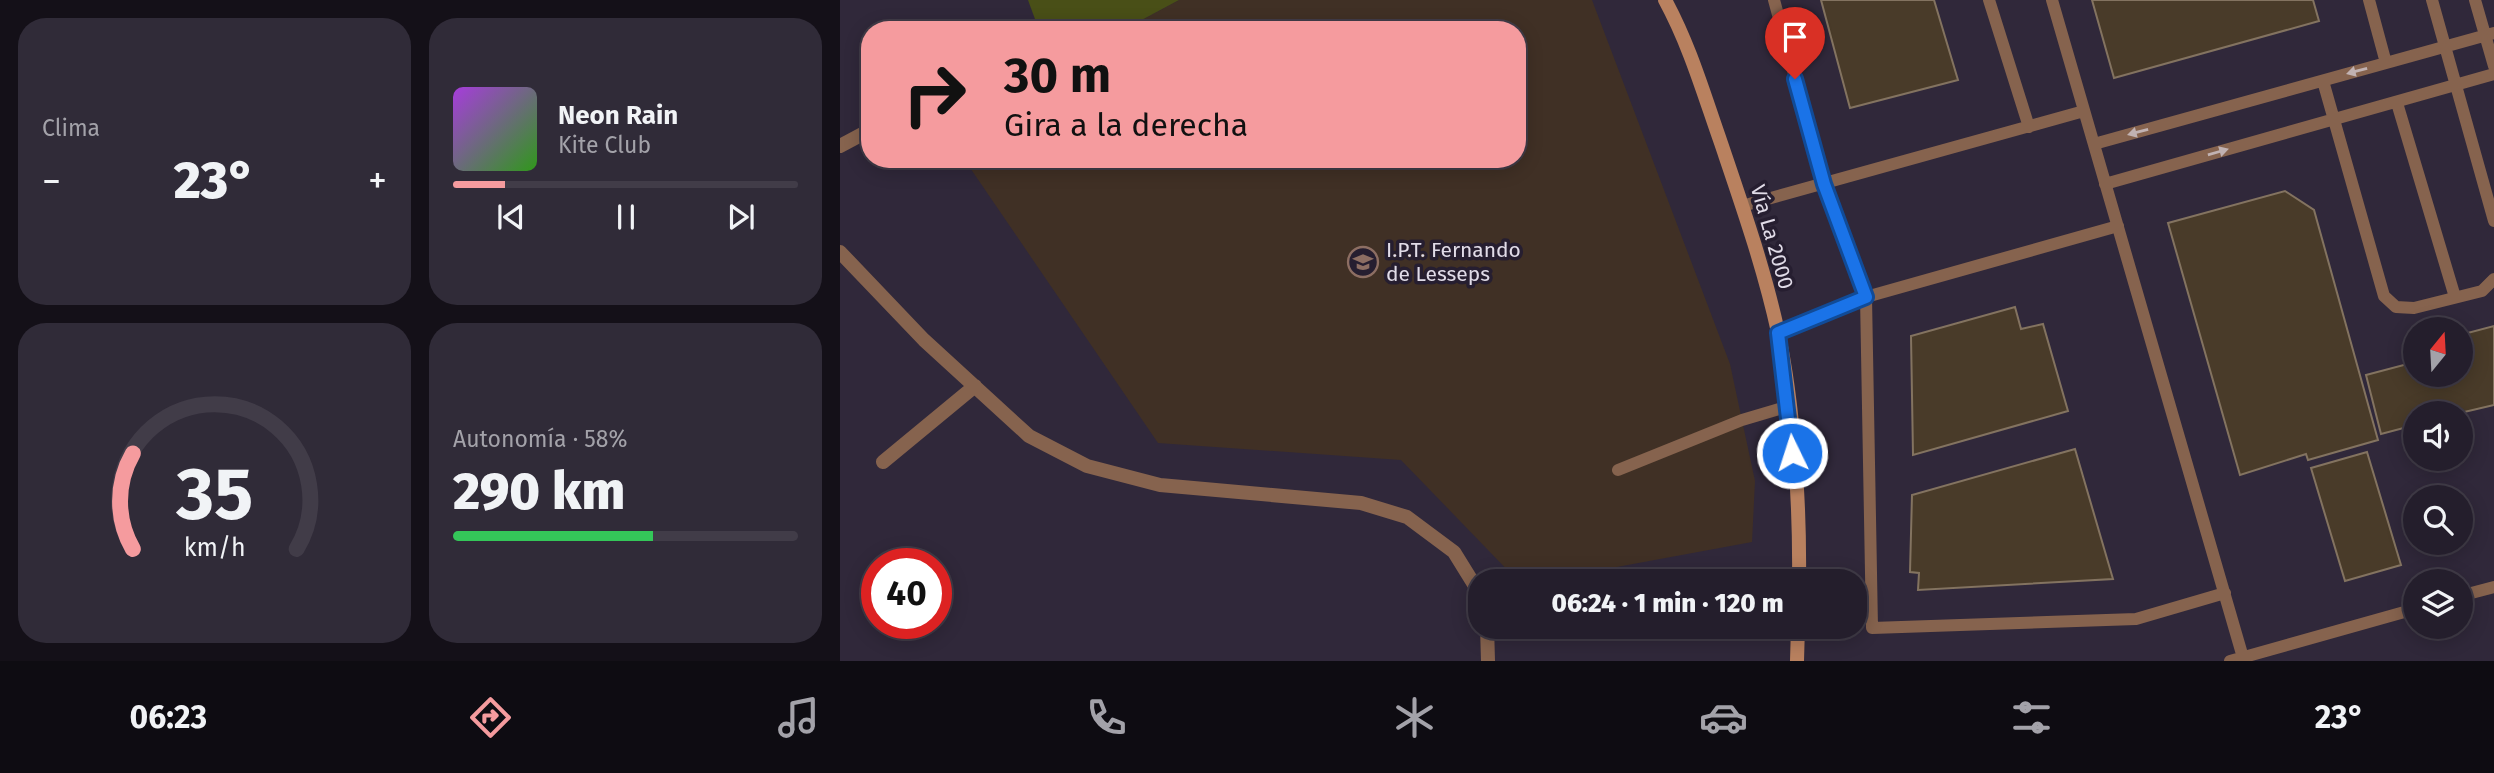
<!DOCTYPE html>
<html lang="es">
<head>
<meta charset="utf-8">
<style>
  body { margin:0; font-family:"Fira Sans",sans-serif; background:#302b38; color:#f1f3f6; height:100vh; display:flex; flex-direction:column; font-size:26px; white-space:nowrap }
  * { box-sizing:border-box; margin:0 }
  p { font-size:23px; color:#a3a2a9 }
  .icon { flex:none; width:38px; height:38px; fill:none; stroke:currentColor; stroke-width:2; stroke-linecap:round; stroke-linejoin:round }
  .map { position:relative; flex:1; overflow:hidden }
  .side { display:flex; flex-direction:column; gap:18px; padding:18px; background:#141018; width:840px }
  .side>* { flex:none }
  .hud { position:absolute; left:21px; top:21px; width:665px; height:147px; border-radius:28px; box-shadow:0 4px 18px #0003,0 0 0 2px #413c48; background:#f59b9e; color:#111; overflow:hidden }
  .needle { width:46px; rotate:18deg }
  .buttons { position:absolute; left:1563px; top:317px; display:grid; gap:14px }
  .buttons a { display:grid; place-items:center; width:70px; height:70px; border-radius:50%; background:#241e2c; box-shadow:0 4px 18px #0003,0 0 0 2px #413c48; font-size:35px }
  .speed { position:absolute; left:21px; top:548px; display:flex; gap:14px; font-size:35px; font-weight:700; text-align:center }
  .speed>* { display:grid; place-content:center; width:91px; height:91px; border-radius:50%; background:#241e2c; box-shadow:0 4px 18px #0003,0 0 0 2px #413c48; line-height:1 }
  .speed .limit { border:10px solid #d22; background:#fff; color:#111 }
  .pin { position:absolute; display:grid; place-items:center; width:60px; height:60px; color:#fff; margin:-72px -30px; border-radius:50% 50% 50% 0; rotate:-45deg; box-shadow:0 0 7px #0007 }
  .pin .icon { rotate:45deg }
  .me { position:absolute; width:77px; margin:-38px; rotate:356deg; stroke-linejoin:round; filter:drop-shadow(0 0 5px #0008) }
  .turn { display:flex; align-items:center; gap:24px; height:147px; padding:0 28px; font-size:32px }
  .turn .icon { width:91px; height:91px; stroke-width:2.5 }
  .turn b { display:block; font-size:49px; line-height:60px }
  .big { font-size:52px; font-weight:800; line-height:1.1 }
  .side .tile { flex:1; display:flex; flex-direction:column; justify-content:center; gap:10px; min-width:0; padding:0 24px; border-radius:28px; background:#302b38 }
  .side .dial { align-items:center; gap:0 }
  .dial svg { height:182px; overflow:visible; fill:none; stroke:#413c48; stroke-width:7; stroke-linecap:round; text-anchor:middle }
  .dial text { fill:#f1f3f6; stroke:none }
  .song { display:flex; align-items:center; gap:21px }
  .cover { width:84px; height:84px; border-radius:10px; background:linear-gradient(135deg,hsl(280 70% 55%),hsl(110 70% 35%)) }
  .played { height:7px; border-radius:4px; background:linear-gradient(90deg,#f59b9e 15%,#413c48 15%) }
  .keys { display:flex; justify-content:space-around; direction:ltr }
  .heat { display:flex; justify-content:space-between; align-items:center; font-size:38px; direction:ltr }
  .charge { height:10px; border-radius:5px; background:linear-gradient(90deg,#34c759 58%,#413c48 0) }
  .side .tiles { flex:1; display:grid; gap:18px; grid-template-columns:repeat(2,1fr) }
  .trip { position:absolute; left:628px; top:569px; width:399px; height:70px; border-radius:28px; background:#241e2c; box-shadow:0 4px 18px #0003,0 0 0 2px #413c48; font-weight:800; line-height:70px; text-align:center }
  .tabs { display:flex; height:112px; justify-content:space-around; align-items:center; background:#0e0c12; color:#a3a2a9 }
  .tabs .icon { width:49px; height:49px }
  .tabs .selected { color:#f59b9e }
  .tabs b { font-size:32px; color:#f1f3f6 }
  main { display:flex; flex:1; min-height:0 }
  .map>svg:first-child { display:block }
  .education { fill:#403025 }
  .green { fill:#494f17 }
  .building { fill:#493b29; stroke:#837360; stroke-width:2 }
  .lines { fill:none; stroke-linecap:round; stroke-linejoin:round }
  .lane { stroke:#86634e; stroke-width:12 }
  .street { stroke:#86634e; stroke-width:14 }
  .secondary { stroke:#b9815f; stroke-width:14 }
  .oneway { fill:#c1b2b2 }
  .route-casing { stroke:#114b97; stroke-width:18 }
  .route { stroke:#1a73e8; stroke-width:12 }
  .labels { text-anchor:middle; stroke-width:7; stroke-linejoin:round; paint-order:stroke }
  .street-label { font-size:21px; fill:#e1dce8; stroke:#261e30 }
  .poi-label { font-size:21px; fill:#e1dce8; stroke:#261e30; text-anchor:start }
</style>
</head>
<body>
<main>
<section class="side">
<div class="tiles">
<div class="tile"><p>Clima</p>
<div class="heat"><a>−</a><b class="big">23°</b><a>+</a></div>
</div>
<div class="tile">
<div class="song"><i class="cover"></i><div><b>Neon Rain</b><p>Kite Club</p></div></div>
<div class="played"></div>
<div class="keys"><svg class="icon" aria-label="previous" viewBox="0 0 24 24"><path d="M18 5L8 12l10 7zM5 5v14"/></svg><svg class="icon" aria-label="pause" viewBox="0 0 24 24"><path d="M8 5v14M16 5v14"/></svg><svg class="icon" aria-label="next" viewBox="0 0 24 24"><path d="M6 5l10 7-10 7zM19 5v14"/></svg></div>
</div>
<div class="tile dial"><svg viewBox="0 0 100 80">
<path d="M14 69A42 42 0 1 1 86 69"/>
<path d="M14 69A42 42 0 0 1 14 27" stroke="#f59b9e"/>
<text x="50" y="56" font-size="32" font-weight="700">35</text>
<text x="50" y="72" font-size="11">km/h</text>
</svg></div>
<div class="tile"><p>Autonomía · 58%</p><b class="big">290 km</b><div class="charge"></div></div>
</div>
</section>
<div class="map">
<svg width="1654" height="661" viewBox="0 0 1654 661">
  <rect width="100%" height="100%" fill="#30283a"/>
  <path class="education" d="M339 0H752L890 364 915 481 912 542 701 581H678L561 460 318 443 124 159H677V30H283Z"/>
  <path class="green" d="M188 0H339L283 30H199Z"/>
  <path class="building" d="M981 0H1094L1118 80 1010 108Z
    M1252 0H1473L1479 21 1274 78Z
    M1445 191 1474 210 1538 440 1468 460 1466 454 1400 475 1328 223Z
    M1175 307 1181 329 1203 324 1228 411 1073 455 1071 336Z
    M1654 326V405L1620 413H1575V425L1541 434 1526 375 1575 362V374H1620V335Z
    M1235 449 1273 579 1078 590 1079 573 1070 572 1072 495Z
    M1527 452 1561 565 1505 581 1471 468Z"/>
  <g class="lines">
    <path class="lane" d="M934 0 984 184 1026 297 1032 628 1296 619 1385 593
      M1149 0 1189 127
      M1212 0 1404 661
      M1529 0 1546 63
      M1592 0 1654 221
      M1635 0 1654 66
      M1483 81 1544 296 1556 307 1574 308 1642 291 1654 279
      M1557 103 1615 297
      M1254 144 1654 33
      M1265 184 1654 74
      M902 206 1244 111
      M938 333 1026 297 1278 226
      M778 470 902 420 949 406
      M1620 596 1654 587
      M1390 661 1575 609"/>
    <path class="street" d="M0 146 30 130
      M0 252 84 340 189 436 247 466 320 485 521 503 567 517 614 552 640 594
      M43 462 135 386
      M647 626 648 661"/>
    <path class="secondary" d="M825 0C850 46 864 95 881 143 902 205 924 268 938 332 954 404 960 507 959 581
      M957 661 958 626"/>
  </g>
  <defs><path id="oneway-solid" d="M-6-.8H1V-3.2L6.5 0L1 3.2V.8H-6Z" transform="scale(1.75)"/></defs>
  <g class="oneway">
    <use href="#oneway-solid" transform="translate(1517 71) rotate(165)"/>
    <use href="#oneway-solid" transform="translate(1298 132) rotate(165)"/>
    <use href="#oneway-solid" transform="translate(1378 152) rotate(-16)"/>
  </g>
  <g class="lines">
    <g class="route-casing">
      <path id="route" d="M952 453 938 333 1026 297 984 184 955 79"/>
    </g>
    <use href="#route" class="route"/>
  </g>
  <defs>
    <g id="school-ring" transform="scale(1.575)"><circle r="9.5" fill="#261e30" stroke="#8d6e63" stroke-width="1.5"/><path d="M0-5L7-2L0 1L-7-2ZM-4 1L0 2.5L4 1V4Q0 6-4 4Z" fill="#8d6e63"/></g>
  </defs>
  <g fill-rule="evenodd">
    <use href="#school-ring" x="523" y="262"/>
  </g>
  <g class="labels">
    <g class="street-label">
      <text transform="translate(932 237) rotate(74)" y="7">Vía La 2000</text>
    </g>
    <g class="poi-label">
      <text x="546" y="257">I.P.T. Fernando<tspan x="546" dy="24">de Lesseps</tspan></text>
    </g>
  </g>
</svg>
<div class="buttons">
<a><svg class="needle" viewBox="-14 -14 28 28"><path d="M0-13l5 13h-10z" fill="#e53935"/><path d="M0 13l5-13h-10z" fill="#a3a2a9"/></svg></a>
<a><svg class="icon" aria-label="sound" viewBox="0 0 24 24"><path d="M4 9h4l5-4v14l-5-4H4zM17 9q2 3 0 6"/></svg></a>
<a><svg class="icon" aria-label="search" viewBox="0 0 24 24"><circle cx="10" cy="10" r="6"/><path d="M15 15l6 6"/></svg></a>
<a><svg class="icon" aria-label="layers" viewBox="0 0 24 24"><path d="M12 4l9 5-9 5-9-5zM3 14l9 5 9-5"/></svg></a>
</div>
<div class="speed"><div class="limit">40</div></div>
<div class="pin" style="left:955px;top:79px;background:#d93025"><svg class="icon" aria-label="arrive" viewBox="0 0 24 24"><path d="M6 21V4h12l-3 4 3 4H6"/></svg></div>
<svg class="me" style="left:952px;top:453px" viewBox="-20 -20 40 40"><circle r="17" fill="#1a73e8" stroke="#fff" stroke-width="3"/><path d="M0-11L8 9 0 5-8 9z" fill="#fff"/></svg>
<div class="trip">06:24 · 1 min · 120 m</div>
<div class="hud">
<div class="turn"><svg class="icon" aria-label="right" viewBox="0 0 24 24"><path d="M7 20v-9h11M14 6l5 5-5 5"/></svg><div><b>30 m</b>Gira a la derecha</div></div>
</div>
</div>
</main>
<nav class="tabs">
<b>06:23</b>
<svg class="icon selected" aria-label="directions" viewBox="0 0 24 24"><path d="M12 3l9 9-9 9-9-9zM9 14v-3h6M13 9l2 2-2 2"/></svg>
<svg class="icon" aria-label="music" viewBox="0 0 24 24"><path d="M9 18V5l10-2v13"/><circle cx="6" cy="18" r="3"/><circle cx="16" cy="16" r="3"/></svg>
<svg class="icon" aria-label="phone" viewBox="0 0 24 24"><path d="M5 4h4l2 5-3 2q2 4 5 5l2-3 5 2v4C11 20 4 13 5 4z"/></svg>
<svg class="icon" aria-label="climate" viewBox="0 0 24 24"><path d="M12 3v18M4 7l16 10M4 17L20 7"/></svg>
<svg class="icon" aria-label="car" viewBox="0 0 24 24"><path d="M5 17H2v-5l4-1 3-4h7l3 4 3 1v5h-3M9 17h6M6 11h13"/><circle cx="7" cy="17" r="2"/><circle cx="17" cy="17" r="2"/></svg>
<svg class="icon" aria-label="filters" viewBox="0 0 24 24"><path d="M4 7h16M4 17h16"/><circle cx="9" cy="7" r="2"/><circle cx="15" cy="17" r="2"/></svg>
<b>23°</b>
</nav>
</body>
</html>
